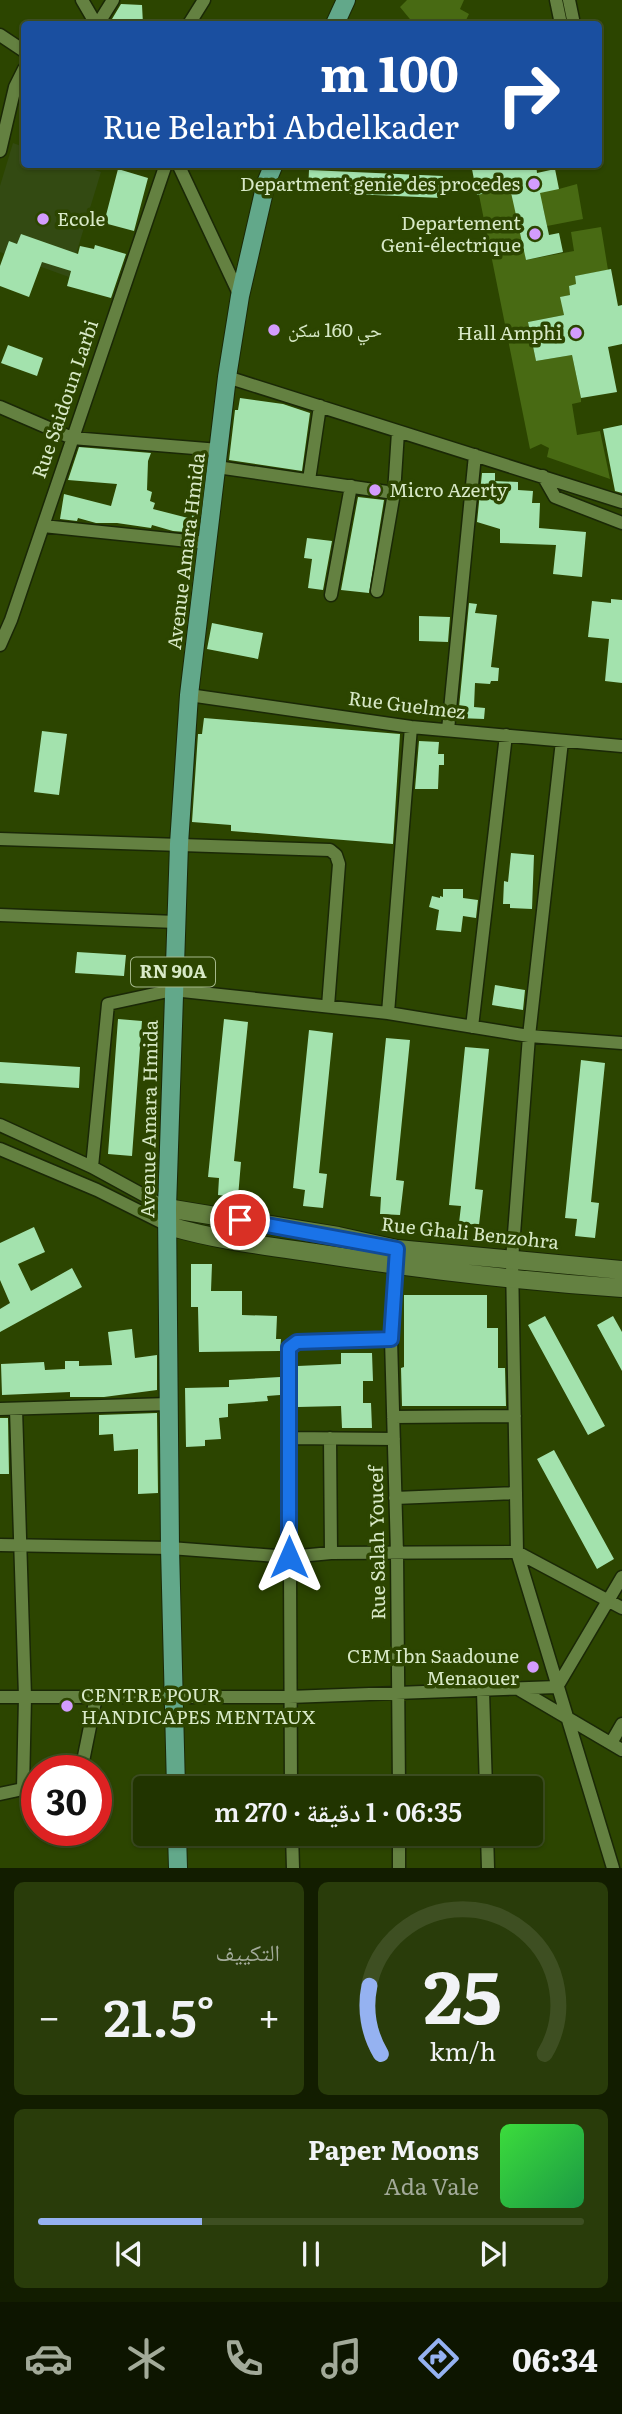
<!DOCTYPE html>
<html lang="ar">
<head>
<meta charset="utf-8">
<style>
  body { margin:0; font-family:Literata,"Noto Naskh Arabic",serif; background:#293c0a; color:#f1f3f6; direction:rtl; height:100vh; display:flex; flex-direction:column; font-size:26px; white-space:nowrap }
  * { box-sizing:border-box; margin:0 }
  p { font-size:23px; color:#a2aa99 }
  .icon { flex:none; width:38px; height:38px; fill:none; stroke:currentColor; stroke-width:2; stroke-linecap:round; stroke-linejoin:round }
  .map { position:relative; height:1868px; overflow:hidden; direction:ltr }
  .drawer { display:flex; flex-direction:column; gap:14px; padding:14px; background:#121d00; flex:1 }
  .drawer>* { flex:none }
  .top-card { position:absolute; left:21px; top:21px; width:581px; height:147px; border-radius:7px; box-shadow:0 2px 5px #0004,0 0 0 2px #3e4f22; direction:rtl; background:#1a4fa0; color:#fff; overflow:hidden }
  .speed { position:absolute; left:21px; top:1755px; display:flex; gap:14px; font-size:35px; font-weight:700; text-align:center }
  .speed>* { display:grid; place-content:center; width:91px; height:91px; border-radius:50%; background:#213400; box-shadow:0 2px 5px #0004,0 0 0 2px #3e4f22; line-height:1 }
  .speed .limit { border:10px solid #d22; background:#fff; color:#111 }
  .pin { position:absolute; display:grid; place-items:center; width:60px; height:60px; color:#fff; margin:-30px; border:4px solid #fff; border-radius:50%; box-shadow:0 2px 7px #0007 }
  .me { position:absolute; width:77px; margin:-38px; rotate:0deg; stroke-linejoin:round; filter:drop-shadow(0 0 5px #0008) }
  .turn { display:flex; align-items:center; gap:24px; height:147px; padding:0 28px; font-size:32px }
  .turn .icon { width:91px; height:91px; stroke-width:2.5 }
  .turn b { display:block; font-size:49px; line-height:60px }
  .big { font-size:52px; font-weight:600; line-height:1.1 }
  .drawer .widget { flex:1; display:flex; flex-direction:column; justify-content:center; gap:10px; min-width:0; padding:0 24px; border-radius:10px; background:#293c0a }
  .drawer .dial { align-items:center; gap:0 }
  .dial svg { height:182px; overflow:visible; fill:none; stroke:#3e4f22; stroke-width:7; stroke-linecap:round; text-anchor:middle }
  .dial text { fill:#f1f3f6; stroke:none }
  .song { display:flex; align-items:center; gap:21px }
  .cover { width:84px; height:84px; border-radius:10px; background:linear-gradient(135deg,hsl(120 70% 55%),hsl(140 70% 35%)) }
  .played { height:7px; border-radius:4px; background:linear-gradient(90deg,#95b2f1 30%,#3e4f22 30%) }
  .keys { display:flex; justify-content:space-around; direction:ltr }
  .heat { display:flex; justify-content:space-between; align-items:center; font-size:38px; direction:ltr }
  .drawer .tiles { flex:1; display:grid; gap:14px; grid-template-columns:1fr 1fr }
  .widget:last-child { grid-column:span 2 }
  .trip { position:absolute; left:133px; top:1776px; width:410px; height:70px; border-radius:7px; background:#213400; box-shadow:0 2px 5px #0004,0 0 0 2px #3e4f22; font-weight:600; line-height:70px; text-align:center; direction:rtl }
  .menu { display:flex; height:112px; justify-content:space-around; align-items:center; background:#0d1500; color:#a2aa99 }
  .menu .icon { width:49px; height:49px }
  .menu .active { color:#95b2f1 }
  .menu b { font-size:32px; color:#f1f3f6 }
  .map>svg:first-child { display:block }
  .built { fill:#334a12 }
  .green { fill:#486a13 }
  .building { fill:#a3e2ad }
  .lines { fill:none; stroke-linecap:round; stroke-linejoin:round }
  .street-casing { stroke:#1a2806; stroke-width:15 }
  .secondary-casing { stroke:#1a2806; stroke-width:20 }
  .primary-casing { stroke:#1a2806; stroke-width:20 }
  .street { stroke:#648141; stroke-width:12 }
  .secondary { stroke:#648141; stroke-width:18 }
  .primary { stroke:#62a88a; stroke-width:18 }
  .route-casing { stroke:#114b97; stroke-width:18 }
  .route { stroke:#1a73e8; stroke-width:12 }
  .poi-dot { fill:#d39cfd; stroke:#2c4500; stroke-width:2.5 }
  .labels { text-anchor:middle; stroke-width:7; stroke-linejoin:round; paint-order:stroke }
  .shield { fill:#2c4500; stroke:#a4b88b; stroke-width:2 }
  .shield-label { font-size:18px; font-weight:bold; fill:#d8e9c7 }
  .poi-label { font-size:19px; fill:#d8e9c7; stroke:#2c4500; text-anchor:end }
  .street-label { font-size:19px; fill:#d8e9c7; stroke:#2c4500 }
</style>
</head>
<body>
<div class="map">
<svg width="622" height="1868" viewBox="0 0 622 1868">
  <rect width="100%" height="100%" fill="#2c4500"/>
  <path class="built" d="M13 143 24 147V164L78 165 101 172 69 277 0 252V186Z"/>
  <path class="green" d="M407 0H464L460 9 469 14 464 24H414L400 7Z
    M473 165 559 189 577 184 583 219 547 226 543 207 517 213 526 260 574 251 571 232 601 227 608 270 575 276 576 284 569 286 570 295 561 297 564 315 528 322 536 361 572 355 581 398V402L572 404 577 435 600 431 610 479 547 457 549 448 541 444 530 449Z"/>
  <path class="building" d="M121 4 142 5 143 24H109Z
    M471 164H536L537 173 555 169 559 189 540 193 549 235 559 233 563 252 526 260 510 188 477 195Z
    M118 169 148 178 134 231 104 223Z
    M309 170 443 176 441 198 308 192Z
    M21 234 78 254 80 246 94 249 95 245 126 254 111 298 67 286 71 271 42 262 29 297 0 286V266L9 241 17 244Z
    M611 269 618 306 622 305V344L608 347 617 392 581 398 572 355 536 361 528 322 564 315 560 297 570 295 569 286 576 284 575 276Z
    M8 345 43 358 37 376 1 363Z
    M240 398 283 404 310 413 302 471 229 460 235 410H238Z
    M622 425V493L615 491 603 429Z
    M79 447 151 453 148 461 147 490 152 492 150 501 155 503 153 509 192 519 191 498 201 497 197 533 173 531 152 525 151 528 117 523H96L78 518 77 521 60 519 64 494 111 506 117 484 68 480Z
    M482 473H495V481L518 482V490L533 491 532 503H540L539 528 586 532 582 577 553 574 556 545 500 543V529L477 522Z
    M358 497 384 500 369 593 341 590Z
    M307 538 332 541 323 590 308 588 312 559 304 558Z
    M611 599 622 600V683L605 681 609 639 588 637 592 601 611 603Z
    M469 603 477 604 475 613 497 615 491 667 499 668 498 681H491L490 684 475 683 474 707 485 708 484 719 458 718Z
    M419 616 450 617 448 642 419 641Z
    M212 623 263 633 258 659 207 649Z
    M204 718 400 734 393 844 231 831V825L192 822 198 734H202Z
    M42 731 67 734 59 795 34 792Z
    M419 741 439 742 438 754H444V765H439L438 789H415Z
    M511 853 534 855 532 909 510 908V904H503L504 881 508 882Z
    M443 889H463V898L478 900 476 918 463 916 461 932 436 930 439 910 429 907 432 896 440 898V896L443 897Z
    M77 952 126 955 124 976 75 973Z
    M495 985 525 990 523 1010 492 1005Z
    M118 1019 142 1021 132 1156 108 1154Z
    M224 1019 248 1022 234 1161 241 1162 238 1197 218 1195 219 1178 208 1177Z
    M309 1030 333 1033 319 1173 327 1174 323 1208 303 1206 305 1190 293 1188Z
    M386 1038 410 1040 396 1180 404 1181 400 1215 380 1214 381 1197 370 1196Z
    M465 1047 489 1049 475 1189 483 1190 479 1225 459 1223 461 1206 449 1205Z
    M581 1060 605 1063 591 1202 599 1203 595 1238 575 1236 577 1219 565 1218Z
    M0 1062 80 1067 79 1088 0 1083Z
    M34 1227 45 1252 18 1264 31 1291 72 1268 82 1287 0 1332V1309L10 1303 0 1280V1243Z
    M191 1264H212L211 1291H242V1315L277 1316 276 1339H281L280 1351 199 1352 198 1307H191Z
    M404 1295H487V1328H498V1368H505L506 1406H402L401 1368 404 1367Z
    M545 1316 605 1426 588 1435 528 1325Z
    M613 1316 622 1332V1371L597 1325Z
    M132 1329 135 1358 157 1355V1390L104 1397H70V1392L2 1395 1 1364 44 1362 45 1370 65 1369V1361H79V1366L112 1365 108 1332Z
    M341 1353H372L373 1381H363V1403H371L372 1428H342L341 1406 298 1407V1366L341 1364Z
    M280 1377V1395L267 1396 268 1401 228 1404V1417L219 1418 221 1439 205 1440V1446L186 1447 185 1388 229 1387V1380Z
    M157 1413 158 1493 138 1494V1449L114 1451 113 1434 99 1435V1415Z
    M0 1418H8L9 1474H0Z
    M554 1450 614 1559 597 1569 537 1459Z"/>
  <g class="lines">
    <g class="street-casing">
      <path id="street" d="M82 0 96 24
        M556 0 561 24
        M569 0 574 24
        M98 24 113 0
        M189 24 204 0
        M0 35 24 51
        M0 151 15 87 24 69
        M178 164 240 296
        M227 377 622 502
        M0 407 72 438 219 450
        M217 467 394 493
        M543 476 555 497 622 523
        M309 480 320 406
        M43 526 208 543
        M377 591 394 493 398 432
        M331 595 351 486
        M0 645 11 620 166 164
        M189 695 411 727 622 746
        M448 730 475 455
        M562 741 529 1036 512 1260 517 1552 613 1868
        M0 839 330 850 336 855 339 864 328 1006
        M0 915 176 922
        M388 1013 411 727
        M472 1027 506 735
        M0 1125 92 1167 167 1208
        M0 1149 97 1190 169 1226
        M92 1167 108 1004 173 990 388 1013 529 1036 622 1043
        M396 1257 391 1339 397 1553 399 1788
        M0 1409 169 1404
        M16 1409 25 1697 23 1789
        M393 1417 515 1416
        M288 1438 394 1439
        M330 1438 331 1553
        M395 1498 516 1493
        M0 1545 170 1548 289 1557 331 1553 517 1552 622 1608
        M520 1690 622 1750
        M483 1691 486 1788
        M0 1697H289L557 1687 622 1577
        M611 1743 622 1724
        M81 1771 96 1697
        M291 1788 289 1348 297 1342 391 1339
        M0 1794 37 1786
        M292 1834 293 1868
        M399 1834V1868
        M487 1834 488 1868"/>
    </g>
    <g class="secondary-casing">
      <path id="secondary" d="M167 1208 338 1236 397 1249 622 1270
        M169 1226C216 1240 266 1246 315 1253 417 1269 519 1281 622 1288"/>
    </g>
    <g class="primary-casing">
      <path id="primary" d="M335 24 346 0
        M176 1788 170 1548 167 1208 179 844 189 695 227 377 240 296 266 183 274 164
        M177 1834 178 1868"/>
    </g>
    <use href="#street" class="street"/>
    <use href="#secondary" class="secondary"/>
    <use href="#primary" class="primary"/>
  </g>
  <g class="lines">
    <g class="route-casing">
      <path id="route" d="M240 1220 397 1249 391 1339 297 1342 289 1348V1557"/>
    </g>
    <use href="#route" class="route"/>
  </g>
  <g class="poi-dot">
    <circle cx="534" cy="184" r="7"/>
    <circle cx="43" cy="219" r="7"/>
    <circle cx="535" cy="234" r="7"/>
    <circle cx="274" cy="330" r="7"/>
    <circle cx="576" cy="333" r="7"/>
    <circle cx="375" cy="490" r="7"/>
    <circle cx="533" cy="1667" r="7"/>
    <circle cx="67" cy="1706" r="7"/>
  </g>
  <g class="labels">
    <rect class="shield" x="131" y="957.5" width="84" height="29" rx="5"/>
    <g class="shield-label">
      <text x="173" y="978">RN 90A</text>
    </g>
    <g class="poi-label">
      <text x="520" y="191">Department genie des procedes</text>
      <text x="57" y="226" text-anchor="start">Ecole</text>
      <text x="521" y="230">Departement<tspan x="521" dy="22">Geni-électrique</tspan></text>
      <text x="288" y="337" text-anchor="start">حي 160 سكن</text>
      <text x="562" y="340">Hall Amphi</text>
      <text x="389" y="497" text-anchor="start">Micro Azerty</text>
      <text x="519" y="1663">CEM Ibn Saadoune<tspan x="519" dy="22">Menaouer</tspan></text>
      <text x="81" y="1702" text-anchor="start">CENTRE POUR<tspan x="81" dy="22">HANDICAPES MENTAUX</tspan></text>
    </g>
    <g class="street-label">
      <text transform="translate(65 399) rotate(-71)" y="7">Rue Saidoun Larbi</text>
      <text transform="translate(186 551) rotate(-83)" y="7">Avenue Amara Hmida</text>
      <text transform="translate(407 705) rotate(7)" y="7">Rue Guelmez</text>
      <text transform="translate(149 1119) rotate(-89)" y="7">Avenue Amara Hmida</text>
      <text transform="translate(470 1233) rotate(6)" y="7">Rue Ghali Benzohra</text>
      <text transform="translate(377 1543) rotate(-91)" y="7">Rue Salah Youcef</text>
    </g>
  </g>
</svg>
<div class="speed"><div class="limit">30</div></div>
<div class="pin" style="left:240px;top:1220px;background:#d93025"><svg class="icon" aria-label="arrive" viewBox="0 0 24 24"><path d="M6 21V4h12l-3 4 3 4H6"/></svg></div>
<svg class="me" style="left:289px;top:1557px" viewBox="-20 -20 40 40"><path d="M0-17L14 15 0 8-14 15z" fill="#1a73e8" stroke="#fff" stroke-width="4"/></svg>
<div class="trip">06:35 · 1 دقيقة · 270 m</div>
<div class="top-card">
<div class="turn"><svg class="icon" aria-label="right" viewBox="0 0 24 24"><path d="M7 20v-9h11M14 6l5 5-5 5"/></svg><div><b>100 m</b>Rue Belarbi Abdelkader</div></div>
</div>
</div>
<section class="drawer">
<div class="tiles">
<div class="widget dial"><svg viewBox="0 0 100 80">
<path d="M14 69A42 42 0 1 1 86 69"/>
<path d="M14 69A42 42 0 0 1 9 39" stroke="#95b2f1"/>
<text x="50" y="56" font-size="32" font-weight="700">25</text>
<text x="50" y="72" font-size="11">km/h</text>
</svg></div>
<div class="widget"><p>التكييف</p>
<div class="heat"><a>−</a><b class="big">21.5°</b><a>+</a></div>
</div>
<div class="widget">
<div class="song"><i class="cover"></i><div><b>Paper Moons</b><p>Ada Vale</p></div></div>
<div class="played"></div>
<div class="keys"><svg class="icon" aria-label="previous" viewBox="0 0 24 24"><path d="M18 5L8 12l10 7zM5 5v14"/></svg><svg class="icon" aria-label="pause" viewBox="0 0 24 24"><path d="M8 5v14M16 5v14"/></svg><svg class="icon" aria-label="next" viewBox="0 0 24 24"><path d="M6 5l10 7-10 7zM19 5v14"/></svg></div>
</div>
</div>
</section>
<nav class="menu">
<b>06:34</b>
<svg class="icon active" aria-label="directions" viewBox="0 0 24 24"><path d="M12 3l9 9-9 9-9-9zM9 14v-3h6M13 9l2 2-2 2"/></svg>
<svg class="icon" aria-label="music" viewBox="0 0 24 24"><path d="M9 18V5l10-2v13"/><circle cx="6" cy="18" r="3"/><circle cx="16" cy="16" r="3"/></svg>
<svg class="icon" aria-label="phone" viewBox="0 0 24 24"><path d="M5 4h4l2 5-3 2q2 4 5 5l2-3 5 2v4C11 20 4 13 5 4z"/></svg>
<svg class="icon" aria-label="climate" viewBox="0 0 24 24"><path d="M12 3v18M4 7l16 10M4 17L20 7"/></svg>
<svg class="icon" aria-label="car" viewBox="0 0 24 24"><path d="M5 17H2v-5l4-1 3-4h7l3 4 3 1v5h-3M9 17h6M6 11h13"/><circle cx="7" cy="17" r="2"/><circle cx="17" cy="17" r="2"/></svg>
</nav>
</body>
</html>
